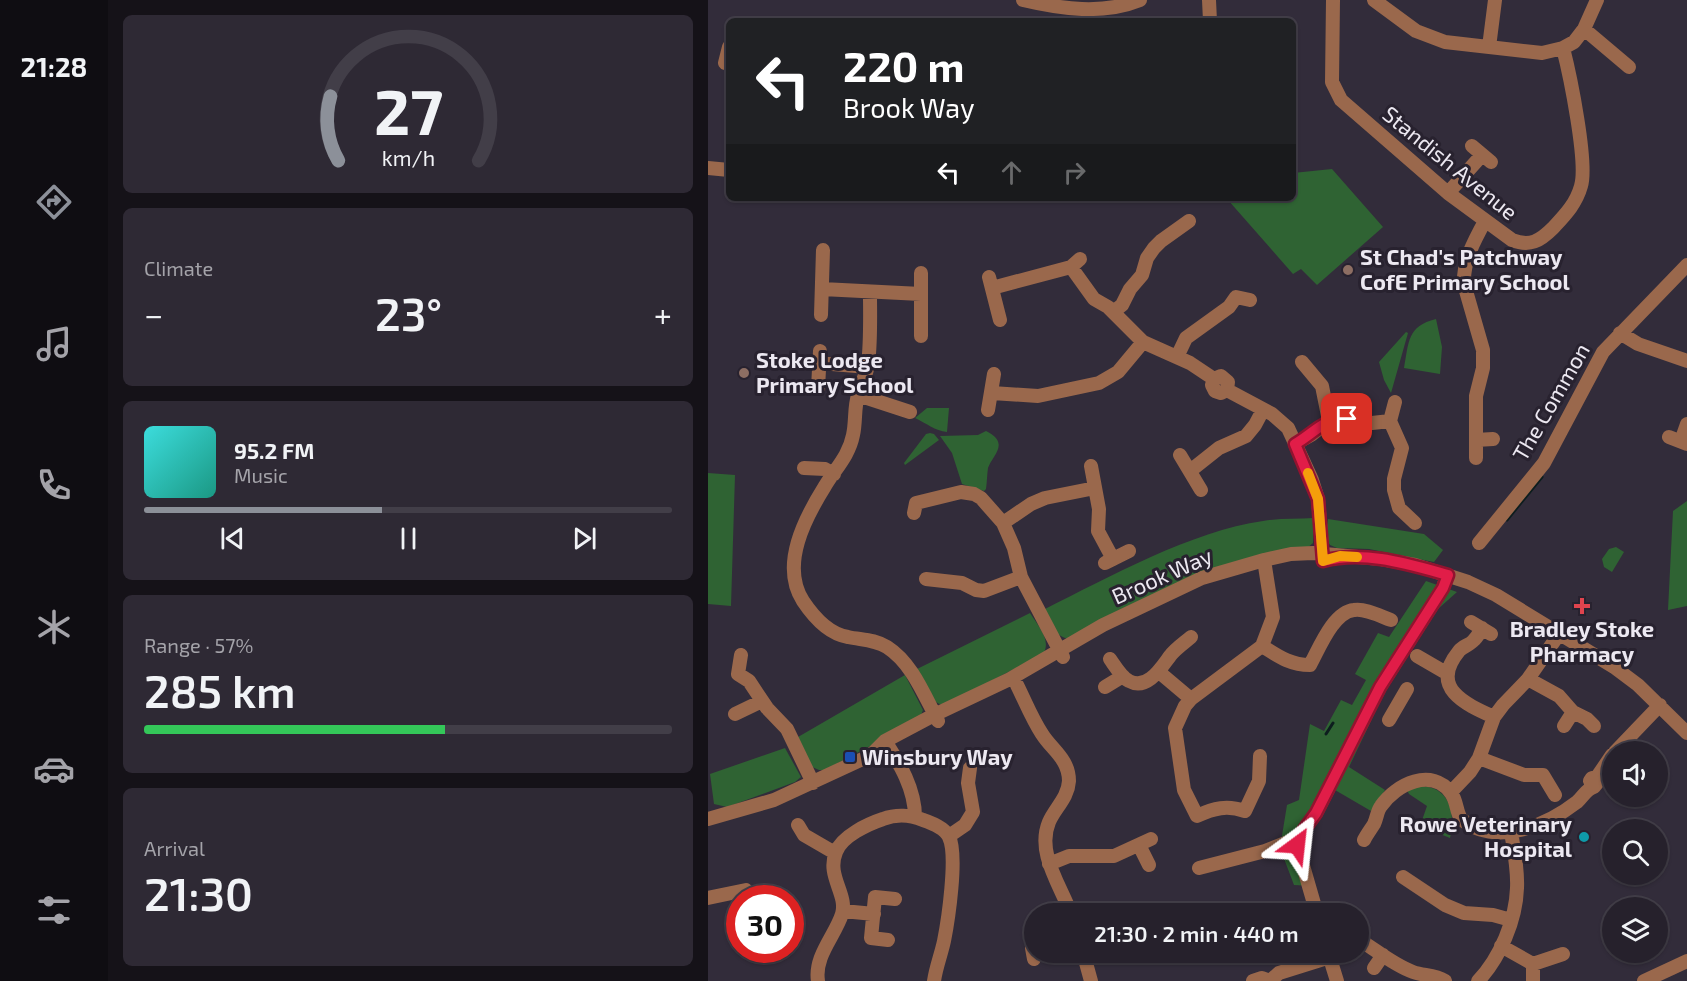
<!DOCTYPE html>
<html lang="en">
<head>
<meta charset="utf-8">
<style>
  body { margin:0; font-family:"Exo 2",sans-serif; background:#2e2934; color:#f1f3f6; height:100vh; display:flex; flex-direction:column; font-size:22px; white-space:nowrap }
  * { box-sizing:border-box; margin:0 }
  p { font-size:20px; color:#a4a3a9 }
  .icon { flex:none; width:33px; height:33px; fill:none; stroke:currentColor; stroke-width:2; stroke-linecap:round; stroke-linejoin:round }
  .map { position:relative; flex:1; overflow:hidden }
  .details { display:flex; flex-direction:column; gap:15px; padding:15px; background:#151218; width:600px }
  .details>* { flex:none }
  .hud { position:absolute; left:18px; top:18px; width:570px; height:183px; border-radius:9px; box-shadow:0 2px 4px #0004,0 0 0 2px #423e48; background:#202124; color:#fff; overflow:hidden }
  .tools { position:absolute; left:894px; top:741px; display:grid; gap:12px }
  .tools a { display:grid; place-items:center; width:66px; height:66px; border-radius:50%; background:#26212c; box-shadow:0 2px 4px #0004,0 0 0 2px #423e48; font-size:30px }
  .speed { position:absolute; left:18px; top:885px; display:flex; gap:12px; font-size:30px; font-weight:700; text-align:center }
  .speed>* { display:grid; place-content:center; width:78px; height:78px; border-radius:50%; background:#26212c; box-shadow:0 2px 4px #0004,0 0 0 2px #423e48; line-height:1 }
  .speed .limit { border:9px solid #d22; background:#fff; color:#111 }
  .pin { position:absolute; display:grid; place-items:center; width:51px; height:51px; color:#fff; margin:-26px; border-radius:12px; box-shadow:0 3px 9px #0006 }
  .me { position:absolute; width:66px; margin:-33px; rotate:30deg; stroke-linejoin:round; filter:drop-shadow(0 0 4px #0008) }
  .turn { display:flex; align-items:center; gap:21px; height:126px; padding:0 18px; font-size:27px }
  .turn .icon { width:78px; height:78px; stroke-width:2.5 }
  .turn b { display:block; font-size:42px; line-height:51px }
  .lanes { display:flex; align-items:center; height:57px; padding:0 18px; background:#0003; justify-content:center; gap:30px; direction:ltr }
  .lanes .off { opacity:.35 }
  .big { font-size:45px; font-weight:600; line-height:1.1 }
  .details .widget { flex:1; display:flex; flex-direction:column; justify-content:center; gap:9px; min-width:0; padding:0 21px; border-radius:9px; background:#2e2934 }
  .details .dial { align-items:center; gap:0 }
  .dial svg { height:156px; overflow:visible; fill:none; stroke:#423e48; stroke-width:7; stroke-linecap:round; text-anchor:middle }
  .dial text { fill:#f1f3f6; stroke:none }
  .song { display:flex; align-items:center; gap:18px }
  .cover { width:72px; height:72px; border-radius:9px; background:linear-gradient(135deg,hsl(180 70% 55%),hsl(170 70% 35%)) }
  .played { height:6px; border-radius:3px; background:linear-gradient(90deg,#8c9099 45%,#423e48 45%) }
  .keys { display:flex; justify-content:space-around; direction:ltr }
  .heat { display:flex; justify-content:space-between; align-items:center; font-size:33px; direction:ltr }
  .charge { height:9px; border-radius:4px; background:linear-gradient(90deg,#34c759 57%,#423e48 0) }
  .trip { position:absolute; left:316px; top:903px; width:345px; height:60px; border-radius:30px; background:#26212c; box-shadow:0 2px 4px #0004,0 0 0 2px #423e48; font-weight:600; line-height:60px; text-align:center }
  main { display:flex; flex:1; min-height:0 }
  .dock { display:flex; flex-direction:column; width:108px; justify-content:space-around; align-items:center; background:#0f0d12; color:#a4a3a9 }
  .dock .icon { width:42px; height:42px }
  .dock .active { color:#8c9099 }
  .dock b { font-size:27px; color:#f1f3f6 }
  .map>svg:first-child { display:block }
  .green { fill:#2f6333 }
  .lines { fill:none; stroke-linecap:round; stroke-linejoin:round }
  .stream { stroke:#0d1d1e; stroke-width:3 }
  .minor { stroke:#9a684c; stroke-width:14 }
  .route-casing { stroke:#92132f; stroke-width:15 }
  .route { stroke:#e11d48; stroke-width:10 }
  .slow { stroke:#f59e0b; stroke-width:10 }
  .education-dot { fill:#8d6e63; stroke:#28222f; stroke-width:2 }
  .health-dot { fill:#e0444e; stroke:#28222f; stroke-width:2 }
  .transit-dot { fill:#1a4fb4; stroke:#28222f; stroke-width:2 }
  .culture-dot { fill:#0f9aa8; stroke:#28222f; stroke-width:2 }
  .labels { text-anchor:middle; stroke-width:6; stroke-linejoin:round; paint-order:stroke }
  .street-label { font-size:22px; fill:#ece8f1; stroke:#28222f }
  .poi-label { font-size:22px; font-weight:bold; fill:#ece8f1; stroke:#28222f; text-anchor:start }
</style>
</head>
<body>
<main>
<nav class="dock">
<b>21:28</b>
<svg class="icon active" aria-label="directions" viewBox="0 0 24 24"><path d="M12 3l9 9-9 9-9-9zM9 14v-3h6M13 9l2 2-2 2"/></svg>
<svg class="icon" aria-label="music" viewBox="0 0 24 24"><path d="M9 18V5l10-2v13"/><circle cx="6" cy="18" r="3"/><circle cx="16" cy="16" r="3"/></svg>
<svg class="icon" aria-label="phone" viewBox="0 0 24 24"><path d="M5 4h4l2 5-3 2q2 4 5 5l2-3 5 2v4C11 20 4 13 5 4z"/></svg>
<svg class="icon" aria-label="climate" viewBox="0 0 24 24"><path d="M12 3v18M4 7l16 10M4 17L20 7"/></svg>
<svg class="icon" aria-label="car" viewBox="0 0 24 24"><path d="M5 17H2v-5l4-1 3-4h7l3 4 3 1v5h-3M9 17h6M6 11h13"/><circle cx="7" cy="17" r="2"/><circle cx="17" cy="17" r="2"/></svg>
<svg class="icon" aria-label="filters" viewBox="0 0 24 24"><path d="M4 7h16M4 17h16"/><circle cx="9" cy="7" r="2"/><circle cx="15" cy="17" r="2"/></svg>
</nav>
<section class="details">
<div class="widget dial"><svg viewBox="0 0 100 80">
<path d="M14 69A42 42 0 1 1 86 69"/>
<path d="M14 69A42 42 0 0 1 10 36" stroke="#8c9099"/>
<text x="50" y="56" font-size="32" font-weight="700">27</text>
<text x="50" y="72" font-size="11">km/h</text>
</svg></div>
<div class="widget"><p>Climate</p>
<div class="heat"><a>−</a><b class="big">23°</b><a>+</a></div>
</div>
<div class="widget">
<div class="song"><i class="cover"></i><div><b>95.2 FM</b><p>Music</p></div></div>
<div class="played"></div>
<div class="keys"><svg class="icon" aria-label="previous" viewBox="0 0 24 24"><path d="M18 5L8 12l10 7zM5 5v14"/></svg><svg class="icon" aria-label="pause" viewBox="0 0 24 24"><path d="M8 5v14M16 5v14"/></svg><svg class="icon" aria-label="next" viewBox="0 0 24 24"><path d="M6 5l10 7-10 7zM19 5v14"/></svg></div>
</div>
<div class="widget"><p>Range · 57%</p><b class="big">285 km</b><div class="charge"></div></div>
<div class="widget"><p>Arrival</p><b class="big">21:30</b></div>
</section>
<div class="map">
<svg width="979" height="981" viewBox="0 0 979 981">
  <rect width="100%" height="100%" fill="#322c3a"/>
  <path class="green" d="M624 169 675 227 609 285 593 269 585 274 520 200 522 198H585V173Z
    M728 319 734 347 732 374 696 368C701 342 699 326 728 319Z
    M698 332 700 333 683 393 676 380 671 362Z
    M219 408H241L239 432C227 431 218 423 207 418Z
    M278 431C303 443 284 456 280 468 279 475 279 482 278 489L276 491 254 484 244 453 232 436 270 435Z
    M222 433 226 434 231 440 197 465 196 463 218 434Z
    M0 473 27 475 23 606 0 604Z
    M979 501V606L960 610 965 511Z
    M606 518 605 543 598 549 510 567 363 639C346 638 343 623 337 609 401 577 484 531 555 521 571 518 589 519 606 518Z
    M620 519 716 534 735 550 726 562 661 549 629 548 622 545 617 538Z
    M908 547 916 552 904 572 896 567 894 559 901 549Z
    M718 581 749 592 721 617 675 696 641 767 677 790 663 811 627 790 594 838 605 886 586 885 572 848 579 805 591 800 602 724 616 731 633 700 644 705 658 680 647 674 670 633 681 637Z
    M322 613C330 626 344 640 335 654L236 705C220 703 215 682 209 669Z
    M197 675 215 710 211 720 117 770H111L102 766 90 737Z
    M77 748 93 777 87 782 19 807 6 804 2 774Z
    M711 786C742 786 748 813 742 838L712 826 719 806 701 794 699 790Z"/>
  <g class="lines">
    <path class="stream" d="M799 520 834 477
      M618 734 625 723"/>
    <path class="minor" d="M315 0C353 9 395 15 432 0
      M501 0 502 21
      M625 0 624 82 633 100 740 193 804 240C822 247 832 241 845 228 857 215 868 204 873 186 880 163 862 75 855 48
      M666 0 708 31 737 42 834 53 855 48 866 42 876 29 889 0
      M876 29 921 67
      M781 47 787 0
      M17 63 21 47
      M764 146 783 162
      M0 168 21 170
      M740 193 774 155
      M363 267 386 299 400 307 435 342 482 363 506 379
      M281 277 292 320
      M284 288 363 267 372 259
      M114 289 213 294
      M162 292C162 316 163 341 160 364 159 375 152 384 150 395 146 408 148 422 145 435 141 456 127 469 117 486 97 518 72 565 95 601 105 616 121 634 140 637 154 640 166 639 179 647 204 663 216 695 230 721
      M405 312 414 305 422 289 434 275 439 258 446 248 453 241 481 221
      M113 315 115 250
      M912 333 930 344 979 361
      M213 336V273
      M469 357 478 338 521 307 528 297 542 300
      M594 362 614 386 621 421
      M112 363 160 367
      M110 388 112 351
      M519 390 520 382 513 376 506 379 504 385 507 391 513 393 519 390 564 414 580 428 604 480 610 499 615 559
      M284 393 330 396 391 383 410 372 435 342
      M150 395 202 412
      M687 402 682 421 694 448 686 479V490L691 508 707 523
      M280 410 286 374
      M961 437 979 444
      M768 440 785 439
      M973 441 979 424
      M587 444 603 435 621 421 630 418 655 424 682 421
      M472 455 493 490
      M768 458V396L775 368V350L756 284C755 261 766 241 777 221
      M383 466 391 509 390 531 405 559
      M96 468 117 469 126 474
      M482 471 511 448 538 436 547 425 555 410
      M206 513 208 503 253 492 266 494 273 498 295 523 306 548 313 577 355 657
      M295 523 323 504 337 498 387 488
      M771 543 836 463 895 352 979 265
      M397 563 421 551
      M218 579 254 583 268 590 276 591 313 577
      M763 622 783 634
      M774 628C772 632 769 637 766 640 762 645 755 646 751 651 721 688 757 704 786 717
      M554 646C570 656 582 665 602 665 611 649 625 612 646 610 657 608 672 616 683 620
      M33 655 30 674 41 681 59 708 79 729 105 783
      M709 656 740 674
      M402 659C407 666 413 677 421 681 439 691 453 668 462 656 467 649 476 643 483 637
      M451 672 483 699
      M820 679 851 696 865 712 879 719 886 726
      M309 685C317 701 324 719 334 734 344 750 361 759 361 781 360 798 347 808 341 822 328 853 353 886 363 914
      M397 687 415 676
      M27 714 54 701
      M681 720 699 689
      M856 726 865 712
      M177 741C192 764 207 789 207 817
      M907 752 952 705
      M165 753 177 741 226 715 302 679 395 625 494 578 556 560 583 554 605 553 673 559 707 565 760 582 788 595 906 667 930 685 979 733
      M552 756 551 781 537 811C519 805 506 808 489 816L476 790 467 728 477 706 483 699 554 646 565 617 556 560
      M771 758 816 775H835L847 795
      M882 781 884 778 889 777 904 755
      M743 792 762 772 771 758 786 717 795 705 820 679 851 634
      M0 819 66 800 174 750
      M90 825 96 835 127 853
      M241 836 257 825 265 812 260 783 262 768
      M656 840C659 834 663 829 666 824 669 818 669 811 673 806 688 784 724 767 743 793 749 801 748 811 753 819 788 847 838 826 869 802 875 797 878 789 886 787L890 782 889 777
      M431 845 441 865
      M341 864 361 856H406L443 839
      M491 868 557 851 590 838
      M695 877 737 905 756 913 785 915 803 920
      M0 898 38 890
      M416 909 418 914
      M135 911 166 914
      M609 914 589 845 590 838 608 813 672 687 735 588 739 575
      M180 940 163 938 167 897 187 899
      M658 944C673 954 688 966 705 972 716 976 726 974 737 981
      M793 946 825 964 855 954
      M375 952 383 981
      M620 952 629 981
      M526 954 539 952
      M326 959 324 948 327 946
      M825 964V981
      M666 968 675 955
      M110 981C106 956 127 936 134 914 140 894 118 876 128 852 134 836 160 824 175 819 188 814 203 815 215 820 224 823 237 828 241 837 250 855 240 921 236 941 233 955 228 967 226 981
      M545 981 554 978 562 981
      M562 981 571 973 622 957
      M770 981C792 958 808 920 809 888 810 869 806 850 803 832
      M936 981 979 961"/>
  </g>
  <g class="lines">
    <g class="route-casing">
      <path id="route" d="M589 845 590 838 608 813 672 687 735 588 740 575C700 564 656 550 615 561L610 499 587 444C605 434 617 417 639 419"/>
    </g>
    <use href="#route" class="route"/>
    <path class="slow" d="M600 473 610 499 615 561 632 556 649 557"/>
  </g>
  <g class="education-dot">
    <circle cx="640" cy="270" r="6"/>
    <circle cx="36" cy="373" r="6"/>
  </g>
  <path class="health-dot" d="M871 597h6v6h6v6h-6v6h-6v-6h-6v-6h6z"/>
  <rect class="transit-dot" x="136" y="751" width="12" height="12" rx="3"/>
  <circle class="culture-dot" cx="876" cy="837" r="6"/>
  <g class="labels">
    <g class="street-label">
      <text transform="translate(742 163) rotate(39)" y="8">Standish Avenue</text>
      <text transform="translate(843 402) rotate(-60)" y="8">The Common</text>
      <text transform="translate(454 576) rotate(-24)" y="8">Brook Way</text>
    </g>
    <g class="poi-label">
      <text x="652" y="265">St Chad's Patchway<tspan x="652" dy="25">CofE Primary School</tspan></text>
      <text x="48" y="368">Stoke Lodge<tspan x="48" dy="25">Primary School</tspan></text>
      <text x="874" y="637" text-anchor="middle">Bradley Stoke<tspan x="874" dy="25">Pharmacy</tspan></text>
      <text x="154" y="765">Winsbury Way</text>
      <text x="864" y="832" text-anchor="end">Rowe Veterinary<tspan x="864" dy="25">Hospital</tspan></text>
    </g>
  </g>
</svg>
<div class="tools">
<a><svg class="icon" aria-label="sound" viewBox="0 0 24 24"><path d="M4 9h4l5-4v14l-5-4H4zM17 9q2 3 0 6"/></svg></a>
<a><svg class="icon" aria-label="search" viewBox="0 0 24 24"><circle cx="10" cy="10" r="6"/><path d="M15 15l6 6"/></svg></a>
<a><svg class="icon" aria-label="layers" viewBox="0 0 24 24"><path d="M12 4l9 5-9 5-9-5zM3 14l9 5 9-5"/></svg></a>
</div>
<div class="speed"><div class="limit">30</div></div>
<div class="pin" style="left:639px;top:419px;background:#d93025"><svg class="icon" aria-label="arrive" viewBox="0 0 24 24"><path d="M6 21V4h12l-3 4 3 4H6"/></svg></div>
<svg class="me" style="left:589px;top:845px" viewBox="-20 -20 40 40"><path d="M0-17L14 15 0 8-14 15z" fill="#e11d48" stroke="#fff" stroke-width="4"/></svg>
<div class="trip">21:30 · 2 min · 440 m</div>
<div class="hud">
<div class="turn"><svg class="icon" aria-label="left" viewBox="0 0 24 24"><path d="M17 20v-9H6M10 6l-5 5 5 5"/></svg><div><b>220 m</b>Brook Way</div></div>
<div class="lanes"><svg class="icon" aria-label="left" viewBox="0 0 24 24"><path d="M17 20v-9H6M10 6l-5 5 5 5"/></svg><svg class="icon off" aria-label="ahead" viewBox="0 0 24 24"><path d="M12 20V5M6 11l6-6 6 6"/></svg><svg class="icon off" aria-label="right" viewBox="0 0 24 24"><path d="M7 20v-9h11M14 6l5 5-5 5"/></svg></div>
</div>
</div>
</main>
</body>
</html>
